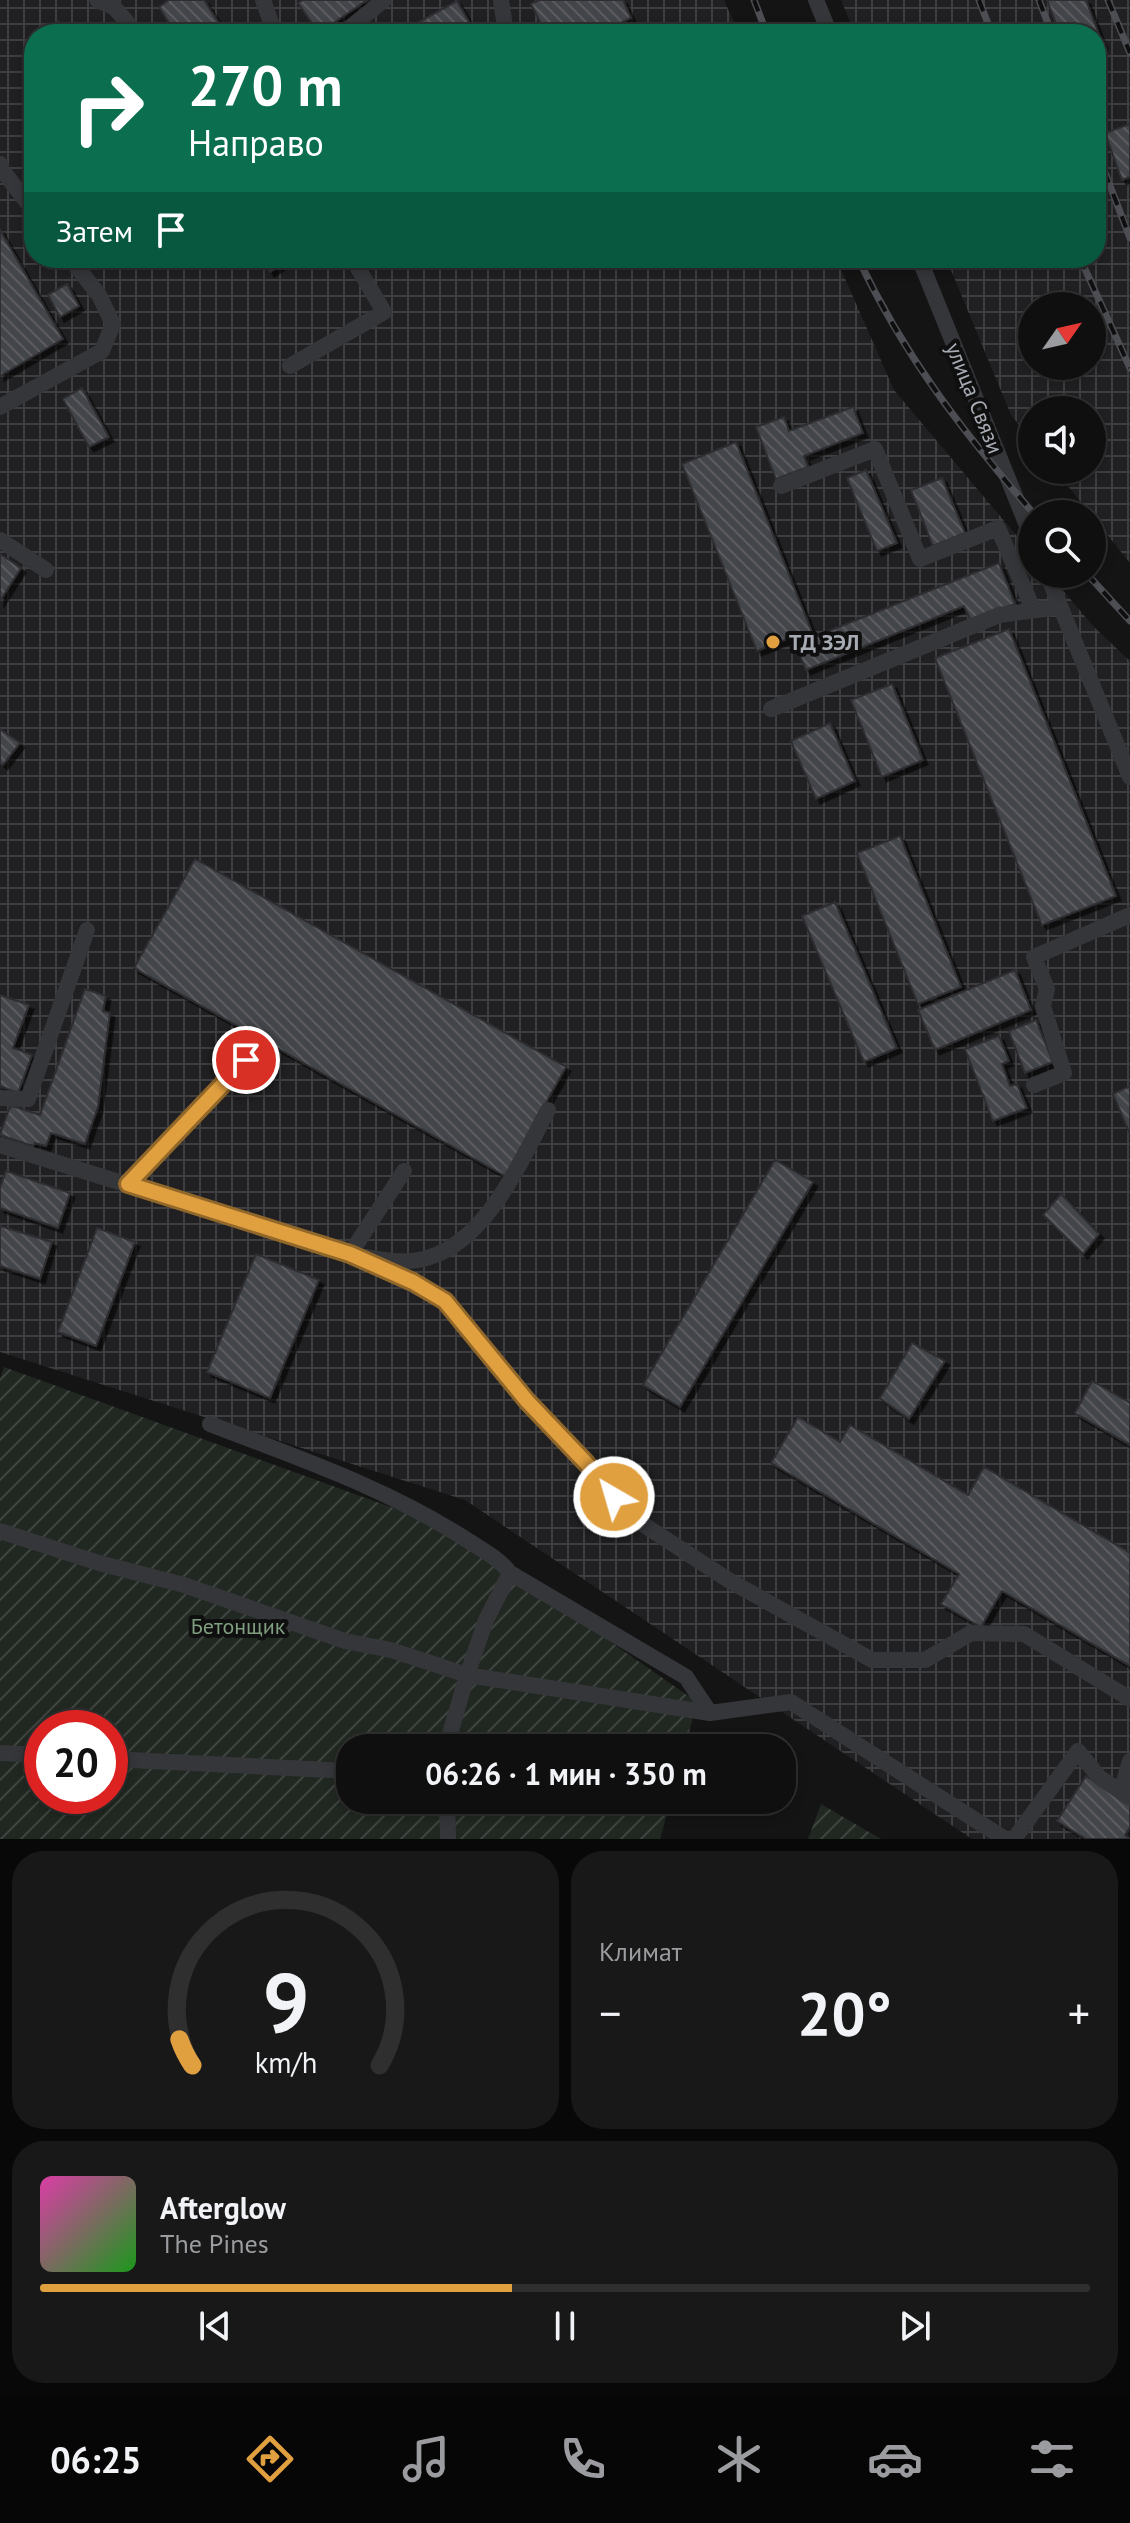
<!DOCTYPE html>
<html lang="ru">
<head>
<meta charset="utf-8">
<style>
  body { margin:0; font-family:"PT Sans",sans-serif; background:#181819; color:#f1f3f6; height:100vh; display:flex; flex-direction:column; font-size:30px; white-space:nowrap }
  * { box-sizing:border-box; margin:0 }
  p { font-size:26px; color:#9b9c9f }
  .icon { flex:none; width:44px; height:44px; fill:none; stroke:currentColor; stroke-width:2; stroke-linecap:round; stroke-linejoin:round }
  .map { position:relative; height:1839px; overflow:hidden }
  .drawer { display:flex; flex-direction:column; gap:12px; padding:12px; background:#080809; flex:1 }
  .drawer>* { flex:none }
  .hud { position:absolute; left:24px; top:24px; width:1082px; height:244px; border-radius:32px; box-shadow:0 4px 12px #0003,0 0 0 2px #2f2f30; background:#0b6e4f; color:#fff; overflow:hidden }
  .needle { width:52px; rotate:56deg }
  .controls { position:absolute; left:1018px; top:292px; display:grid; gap:16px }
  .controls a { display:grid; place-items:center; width:88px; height:88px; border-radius:50%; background:#0f0f10; box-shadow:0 4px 12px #0003,0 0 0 2px #2f2f30; font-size:40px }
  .speed { position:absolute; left:24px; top:1710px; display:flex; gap:16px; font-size:40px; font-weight:700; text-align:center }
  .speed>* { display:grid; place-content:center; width:104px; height:104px; border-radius:50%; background:#0f0f10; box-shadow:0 4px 12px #0003,0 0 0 2px #2f2f30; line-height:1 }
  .speed .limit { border:12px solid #d22; background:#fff; color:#111 }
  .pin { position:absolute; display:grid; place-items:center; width:68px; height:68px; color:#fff; margin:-34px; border:4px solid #fff; border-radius:50%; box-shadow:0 2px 8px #0007 }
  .me { position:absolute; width:88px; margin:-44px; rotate:322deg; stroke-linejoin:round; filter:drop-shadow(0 0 6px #0008) }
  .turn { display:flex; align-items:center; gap:28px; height:168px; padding:0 32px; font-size:36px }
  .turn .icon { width:104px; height:104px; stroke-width:2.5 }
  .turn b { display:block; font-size:56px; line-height:68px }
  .then { display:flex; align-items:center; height:76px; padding:0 32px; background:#0003; gap:16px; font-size:30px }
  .big { font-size:60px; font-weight:700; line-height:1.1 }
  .drawer .tile { flex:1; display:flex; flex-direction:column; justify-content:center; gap:12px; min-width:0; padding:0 28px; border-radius:32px; background:#181819 }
  .drawer .dial { align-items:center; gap:0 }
  .dial svg { height:208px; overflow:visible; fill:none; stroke:#2f2f30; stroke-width:7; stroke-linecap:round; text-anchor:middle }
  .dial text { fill:#f1f3f6; stroke:none }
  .song { display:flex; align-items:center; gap:24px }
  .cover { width:96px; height:96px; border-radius:12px; background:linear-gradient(135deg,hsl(320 70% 55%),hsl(120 70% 35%)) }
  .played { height:8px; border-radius:4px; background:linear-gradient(90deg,#e1a040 45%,#2f2f30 45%) }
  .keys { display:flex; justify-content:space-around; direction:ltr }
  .heat { display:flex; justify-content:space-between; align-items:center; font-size:44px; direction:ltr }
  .drawer .tiles { flex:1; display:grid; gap:12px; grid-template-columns:1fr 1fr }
  .tile:last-child { grid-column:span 2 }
  .trip { position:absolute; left:336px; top:1734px; width:460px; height:80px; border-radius:32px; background:#0f0f10; box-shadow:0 4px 12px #0003,0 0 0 2px #2f2f30; font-weight:700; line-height:80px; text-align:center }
  .dock { display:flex; height:128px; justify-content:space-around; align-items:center; background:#060606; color:#9b9c9f }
  .dock .icon { width:56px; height:56px }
  .dock .current { color:#e1a040 }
  .dock b { font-size:36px; color:#f1f3f6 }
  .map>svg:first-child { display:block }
  .industrial { fill:url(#industrial-grid); fill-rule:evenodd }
  .garden { fill:url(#garden-furrows); fill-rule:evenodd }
  .building { fill:url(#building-back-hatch); stroke:#2e2e31; stroke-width:2; filter:url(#shadow) }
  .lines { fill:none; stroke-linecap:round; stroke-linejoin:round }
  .minor { stroke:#35363a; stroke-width:16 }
  .rail-casing { stroke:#4c4e53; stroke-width:7 }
  .rail { stroke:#0f0f10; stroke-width:4; stroke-dasharray:12; stroke-linecap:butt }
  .route-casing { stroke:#92682a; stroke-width:20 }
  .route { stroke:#e1a040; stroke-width:14 }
  .poi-dot { fill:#e1a040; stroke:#0f0f10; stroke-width:3 }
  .labels { text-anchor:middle; stroke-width:8; stroke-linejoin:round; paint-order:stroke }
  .street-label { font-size:22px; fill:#a7acb4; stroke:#0f0f10 }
  .poi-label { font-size:22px; font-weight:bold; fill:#a7acb4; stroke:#0f0f10; text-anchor:start }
  .park-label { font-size:22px; fill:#7f9e7f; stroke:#0f0f10 }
</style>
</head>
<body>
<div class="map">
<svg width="1130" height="1839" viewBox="0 0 1130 1839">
  <defs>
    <pattern id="industrial-grid" width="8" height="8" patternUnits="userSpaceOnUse" patternTransform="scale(2)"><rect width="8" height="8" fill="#202022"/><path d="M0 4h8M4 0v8" fill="none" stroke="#3e3e40"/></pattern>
    <pattern id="garden-furrows" width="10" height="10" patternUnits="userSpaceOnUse" patternTransform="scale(2)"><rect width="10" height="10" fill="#202821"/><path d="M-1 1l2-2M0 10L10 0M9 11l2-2" fill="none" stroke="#3e443f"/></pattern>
    <pattern id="building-back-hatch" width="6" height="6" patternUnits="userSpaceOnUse" patternTransform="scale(2)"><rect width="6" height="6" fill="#434448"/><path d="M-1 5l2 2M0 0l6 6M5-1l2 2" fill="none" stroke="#5b5c60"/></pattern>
    <filter id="shadow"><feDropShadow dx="4.5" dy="4.5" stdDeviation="0" flood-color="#0009"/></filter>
  </defs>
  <rect width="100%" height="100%" fill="#141415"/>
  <path class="industrial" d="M0 0H724L739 34H34V258H836L894 390 1032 554V574H1049L1094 627 1130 661V1839H972L465 1500 0 1352Z
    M841 0H1130V563L1055 470H1092V410H1032V441L1011 415 946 258H1096V34H855ZM1032 306H1092V366H1032Z"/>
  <path class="garden" d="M4 1367 446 1527 697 1702 685 1748H350V1800H671L660 1839H0V1379ZM42 1728H110V1796H42Z
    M821 1804 881 1839H808Z"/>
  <path class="building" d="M169 0H204L226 34H176L159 7Z
    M303 0H367L319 33 298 3Z
    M539 0H623L631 18 597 34H546L531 4Z
    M1047 0H1086L1103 45 1096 47V34H1060Z
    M457 1 472 27 460 34H397Z
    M58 21 66 34H39Z
    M1130 124V177L1122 180 1105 133Z
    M0 230 63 339 0 376Z
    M261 258H291L270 272Z
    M67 284 79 306 60 317 48 295Z
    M82 388 109 437 89 447 63 399Z
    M853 407 863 433 804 456 808 467 776 479 756 427 784 417 789 431Z
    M736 442 814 637 999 563 1015 604 971 621 964 606 806 670 792 637 757 651 682 464Z
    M866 470 897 543 877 551 847 478Z
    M942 478 965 533 933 546 911 490Z
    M0 554 21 568 0 601Z
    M1009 629 1116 896 1042 925 935 658Z
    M892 684 923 760 882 777 851 700Z
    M830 723 855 781 816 799 791 741Z
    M0 729 20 743 3 765 0 763Z
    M900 836 961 987 918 1004 857 853Z
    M195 859 566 1067 505 1176 134 968Z
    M835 902 897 1048 864 1062 802 916Z
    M1015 970 1031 1010 935 1050 918 1010Z
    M85 989 106 996 103 1011 110 1013 98 1107 85 1144 51 1133 46 1146 35 1143 33 1146 0 1135 9 1109 12 1106 40 1115Z
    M0 995 29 1005 13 1048 32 1055 18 1093 0 1086Z
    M1036 1020 1053 1062 1025 1073 1009 1031Z
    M999 1036 1009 1061 1002 1064 1010 1086 1017 1084 1027 1108 993 1121 965 1049Z
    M1130 1086V1134L1113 1094Z
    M775 1160 813 1182 680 1407 643 1385Z
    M6 1171 70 1193 58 1228 0 1208V1188Z
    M1061 1194 1099 1234 1083 1254 1043 1215Z
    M0 1226 52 1242 40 1279 0 1266Z
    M97 1228 135 1242 96 1346 58 1332Z
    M256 1254 319 1280 270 1398 207 1372Z
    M912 1343 945 1361 909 1419 880 1398Z
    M1092 1381 1130 1403V1445L1075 1413Z
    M798 1417 840 1442 850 1425 968 1495 984 1467 1130 1553V1666L1002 1591 981 1627 941 1604 959 1574 771 1463Z
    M1086 1776 1130 1804V1827L1125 1835 1130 1839H1086L1057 1821Z"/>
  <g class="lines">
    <path class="minor" d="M97 0 114 7 137 34
      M263 0 275 34
      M501 0 506 34
      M816 0 830 34
      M342 34 384 0
      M0 164 2 170 34 211
      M919 258 1032 538
      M290 366 384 312 352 258
      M0 407 102 351 113 324 99 295 70 258
      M781 486 875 449 920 559 998 528 1033 609
      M0 540 46 570
      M1047 574 1130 777
      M771 709 999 615 1060 607
      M1034 1085 1064 1073 1043 1006 1047 989 1034 957 1130 915
      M0 1098 28 1099 87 930
      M0 1145 350 1254 445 1301 527 1401 587 1464 627 1514 730 1581 872 1660H925L971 1633 1024 1634 1130 1699
      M404 1171 350 1254C376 1259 404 1266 430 1257 489 1238 521 1160 548 1110
      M128 1184 246 1060
      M210 1424C298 1458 387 1488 467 1540 482 1550 499 1558 510 1573L486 1620 467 1675 710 1713
      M0 1531 99 1563 184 1585 345 1641 391 1650 467 1675 446 1748
      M510 1573 686 1677 710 1713 791 1702 1005 1839
      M0 1753 42 1755
      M110 1759 350 1771
      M1121 1792 1130 1761
      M447 1800 448 1839
      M1014 1839 1078 1751 1099 1777 1130 1798"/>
    <g class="rail-casing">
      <path id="rail" d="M754 0 767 34
        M979 0 992 34
        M1039 0 1052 34
        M1108 0 1130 53
        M1096 149 1130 238
        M858 258C904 356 963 432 1034 514
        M1080 258 1130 368
        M1087 574 1130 621"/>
    </g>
    <use href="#rail" class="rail"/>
  </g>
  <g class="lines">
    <g class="route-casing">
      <path id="route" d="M246 1060 128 1184 350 1254 413 1282 445 1301 527 1401 587 1464 614 1497"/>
    </g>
    <use href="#route" class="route"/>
  </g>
  <circle class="poi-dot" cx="773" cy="642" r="8"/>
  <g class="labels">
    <g class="street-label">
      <text transform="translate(975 398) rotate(68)" y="8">улица Связи</text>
    </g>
    <g class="poi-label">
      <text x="789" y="650">ТД ЗЭЛ</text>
    </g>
    <g class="park-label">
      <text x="238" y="1634">Бетонщик</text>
    </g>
  </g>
</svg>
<div class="controls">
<a><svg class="needle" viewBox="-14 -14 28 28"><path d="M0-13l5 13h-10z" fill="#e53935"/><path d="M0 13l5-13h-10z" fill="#9b9c9f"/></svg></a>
<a><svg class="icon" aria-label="sound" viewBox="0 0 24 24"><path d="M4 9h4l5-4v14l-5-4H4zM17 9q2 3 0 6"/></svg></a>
<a><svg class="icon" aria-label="search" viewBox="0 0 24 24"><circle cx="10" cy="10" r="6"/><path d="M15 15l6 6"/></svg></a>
</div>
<div class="speed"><div class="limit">20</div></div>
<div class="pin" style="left:246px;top:1060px;background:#d93025"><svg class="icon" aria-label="arrive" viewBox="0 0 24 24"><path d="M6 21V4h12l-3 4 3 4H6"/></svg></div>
<svg class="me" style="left:614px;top:1497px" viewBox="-20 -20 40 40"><circle r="17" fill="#e1a040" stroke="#fff" stroke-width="3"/><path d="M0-11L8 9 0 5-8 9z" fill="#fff"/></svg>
<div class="trip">06:26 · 1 мин · 350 m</div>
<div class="hud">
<div class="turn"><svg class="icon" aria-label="right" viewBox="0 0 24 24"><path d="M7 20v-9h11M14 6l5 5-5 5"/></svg><div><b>270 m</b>Направо</div></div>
<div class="then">Затем<svg class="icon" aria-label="arrive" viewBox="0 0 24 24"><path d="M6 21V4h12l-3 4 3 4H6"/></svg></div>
</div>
</div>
<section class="drawer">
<div class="tiles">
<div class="tile dial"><svg viewBox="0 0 100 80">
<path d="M14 69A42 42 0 1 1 86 69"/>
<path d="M14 69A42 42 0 0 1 9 59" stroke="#e1a040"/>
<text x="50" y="56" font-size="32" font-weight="700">9</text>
<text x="50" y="72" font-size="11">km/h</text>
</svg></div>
<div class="tile"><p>Климат</p>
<div class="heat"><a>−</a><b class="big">20°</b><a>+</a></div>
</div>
<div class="tile">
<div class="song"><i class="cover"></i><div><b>Afterglow</b><p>The Pines</p></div></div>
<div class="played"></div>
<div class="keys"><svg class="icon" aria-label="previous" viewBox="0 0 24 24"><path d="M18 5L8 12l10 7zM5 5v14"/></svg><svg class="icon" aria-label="pause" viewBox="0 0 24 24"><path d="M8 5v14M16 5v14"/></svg><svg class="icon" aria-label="next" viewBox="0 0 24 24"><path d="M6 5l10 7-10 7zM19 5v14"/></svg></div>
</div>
</div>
</section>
<nav class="dock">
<b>06:25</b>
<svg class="icon current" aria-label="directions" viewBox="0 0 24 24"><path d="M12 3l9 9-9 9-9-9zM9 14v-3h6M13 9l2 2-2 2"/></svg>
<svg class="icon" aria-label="music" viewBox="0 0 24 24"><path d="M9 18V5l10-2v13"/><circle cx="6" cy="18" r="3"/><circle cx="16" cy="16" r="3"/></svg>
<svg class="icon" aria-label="phone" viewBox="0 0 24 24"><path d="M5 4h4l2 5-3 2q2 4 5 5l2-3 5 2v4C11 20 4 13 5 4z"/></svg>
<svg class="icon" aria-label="climate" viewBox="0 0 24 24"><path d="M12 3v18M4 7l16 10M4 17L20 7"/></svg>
<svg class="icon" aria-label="car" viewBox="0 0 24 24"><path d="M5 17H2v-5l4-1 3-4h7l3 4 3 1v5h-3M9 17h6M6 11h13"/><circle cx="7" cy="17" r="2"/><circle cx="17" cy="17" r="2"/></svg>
<svg class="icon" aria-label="filters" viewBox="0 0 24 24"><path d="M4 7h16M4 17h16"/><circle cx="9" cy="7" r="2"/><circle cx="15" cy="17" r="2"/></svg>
</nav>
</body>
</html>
